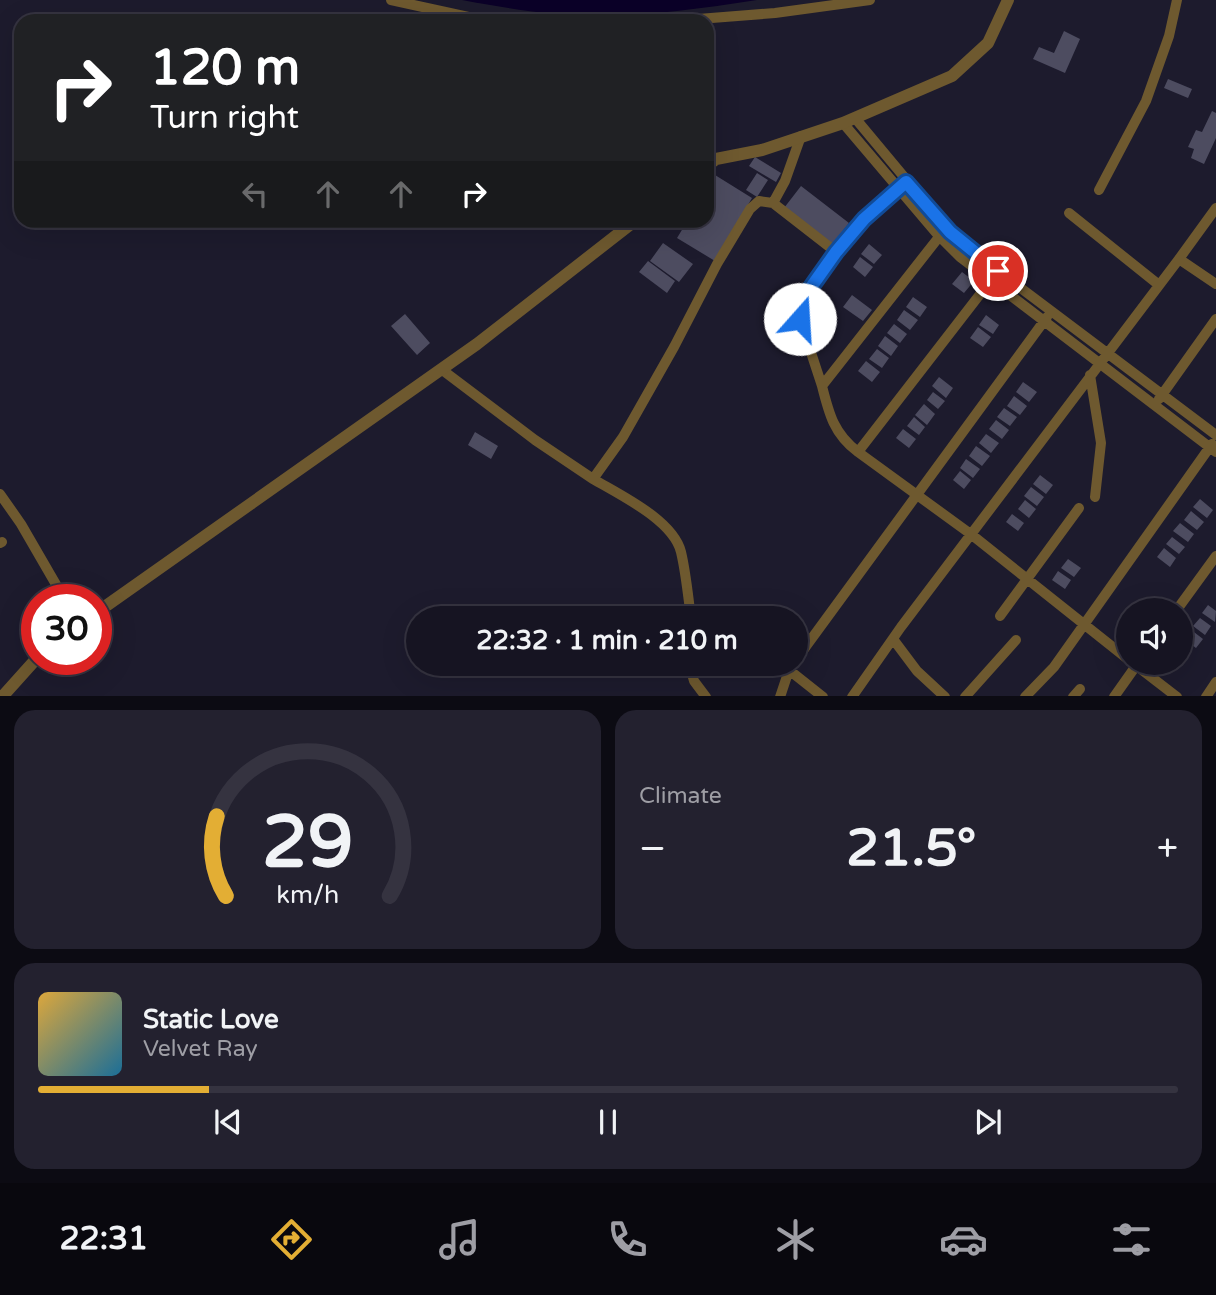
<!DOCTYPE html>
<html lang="en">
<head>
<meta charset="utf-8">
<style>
  body { margin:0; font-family:"Varela Round",sans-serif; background:#23212f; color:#f1f3f6; height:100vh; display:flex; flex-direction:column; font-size:26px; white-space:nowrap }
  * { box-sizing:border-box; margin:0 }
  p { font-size:23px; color:#9e9ea5 }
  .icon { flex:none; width:38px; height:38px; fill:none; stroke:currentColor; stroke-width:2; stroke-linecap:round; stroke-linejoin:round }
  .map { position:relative; height:696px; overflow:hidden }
  .panel { display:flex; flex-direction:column; gap:14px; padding:14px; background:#0c0b13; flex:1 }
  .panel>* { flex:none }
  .guide { position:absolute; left:14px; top:14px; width:700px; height:214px; border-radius:21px; box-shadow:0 7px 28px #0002,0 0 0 2px #353340; background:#202124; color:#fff; overflow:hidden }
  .fabs { position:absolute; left:1116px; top:598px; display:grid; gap:14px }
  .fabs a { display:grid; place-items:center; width:77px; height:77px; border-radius:50%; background:#161422; box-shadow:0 7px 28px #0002,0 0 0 2px #353340; font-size:35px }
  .speed { position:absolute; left:21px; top:584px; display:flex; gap:14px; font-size:35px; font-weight:700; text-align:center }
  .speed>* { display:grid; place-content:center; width:91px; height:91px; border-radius:50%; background:#161422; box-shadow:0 7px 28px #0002,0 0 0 2px #353340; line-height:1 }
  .speed .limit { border:10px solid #d22; background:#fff; color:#111 }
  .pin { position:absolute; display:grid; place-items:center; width:60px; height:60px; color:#fff; margin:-30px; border:4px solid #fff; border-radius:50%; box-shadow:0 2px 7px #0007 }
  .me { position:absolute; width:77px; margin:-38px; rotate:19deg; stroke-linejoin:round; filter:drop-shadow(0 0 5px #0008) }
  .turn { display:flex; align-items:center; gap:24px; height:147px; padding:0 21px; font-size:32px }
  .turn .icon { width:91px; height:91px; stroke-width:2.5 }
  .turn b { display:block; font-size:49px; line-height:60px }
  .lanes { display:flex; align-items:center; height:66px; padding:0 21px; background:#0003; justify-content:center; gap:35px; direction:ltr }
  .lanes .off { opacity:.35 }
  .big { font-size:52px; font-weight:700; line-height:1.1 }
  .panel .card { flex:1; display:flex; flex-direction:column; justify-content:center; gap:10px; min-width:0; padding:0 24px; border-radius:21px; background:#23212f }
  .panel .dial { align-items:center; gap:0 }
  .dial svg { height:182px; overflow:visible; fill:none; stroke:#353340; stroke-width:7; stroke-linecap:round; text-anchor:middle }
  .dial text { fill:#f1f3f6; stroke:none }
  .song { display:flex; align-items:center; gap:21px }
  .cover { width:84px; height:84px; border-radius:10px; background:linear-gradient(135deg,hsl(40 70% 55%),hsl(200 70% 35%)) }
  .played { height:7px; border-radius:4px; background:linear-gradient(90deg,#e3ae34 15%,#353340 15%) }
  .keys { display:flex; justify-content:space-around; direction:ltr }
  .heat { display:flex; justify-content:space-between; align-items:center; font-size:38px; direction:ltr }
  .panel .tiles { flex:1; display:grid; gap:14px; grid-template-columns:1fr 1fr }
  .card:last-child { grid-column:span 2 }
  .trip { position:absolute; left:406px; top:606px; width:402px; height:70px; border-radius:35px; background:#161422; box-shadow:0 7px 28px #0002,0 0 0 2px #353340; font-weight:700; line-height:70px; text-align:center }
  .dock { display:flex; height:112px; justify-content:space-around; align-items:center; background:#09080e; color:#9e9ea5 }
  .dock .icon { width:49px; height:49px }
  .dock .on { color:#e3ae34 }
  .dock b { font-size:32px; color:#f1f3f6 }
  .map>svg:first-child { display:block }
  .water { fill:#0b0028 }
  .building { fill:#4d4c60 }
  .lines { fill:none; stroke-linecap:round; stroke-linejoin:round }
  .minor { stroke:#6e592f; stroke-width:10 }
  .tertiary { stroke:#6e592f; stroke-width:12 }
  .route-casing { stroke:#114b97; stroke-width:18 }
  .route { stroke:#1a73e8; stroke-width:12 }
</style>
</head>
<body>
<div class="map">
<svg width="1216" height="697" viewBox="0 0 1216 697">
  <rect width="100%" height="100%" fill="#1d1b2d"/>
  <path class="water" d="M462 0H757C704 8 650 16 596 16 552 16 505 8 462 0Z"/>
  <path class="building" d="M1064 31 1080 39 1065 73 1033 59 1039 47 1054 53Z
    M1168 79 1192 89 1188 98 1164 88Z
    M1212 111 1216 113V138L1204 164 1191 158 1194 149 1188 147 1196 130 1202 132Z
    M755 157 781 173 776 182 749 166Z
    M757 173 768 180 757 197 746 190Z
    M715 175 752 198 715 261 677 238 688 220H707V188Z
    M801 186 849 223 832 245 784 208Z
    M663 243 693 264 679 282 650 261Z
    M869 244 882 255 874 264 861 254Z
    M860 257 873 267 865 277 853 267Z
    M648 261 675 281 667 293 639 272Z
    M962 272 974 281 964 293 952 284Z
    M852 295 872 310 863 321 843 307Z
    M913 297 927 307 920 317 906 307Z
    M904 310 918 320 910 330 897 320Z
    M405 314 430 343 417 355 391 326Z
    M986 315 999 325 993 334 979 325Z
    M894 324 907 334 900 343 887 333Z
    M978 327 991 337 983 347 970 338Z
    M885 336 898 346 891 356 878 346Z
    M877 349 889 358 882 368 869 359Z
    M866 361 880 372 872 382 858 371Z
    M939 377 953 388 946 398 932 386Z
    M1023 382 1037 392 1029 402 1016 392Z
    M933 392 945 401 938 409 927 400Z
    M1014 396 1027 406 1020 415 1007 406Z
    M924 404 935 414 927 425 915 415Z
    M1004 408 1017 417 1010 426 997 417Z
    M914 417 925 427 919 435 907 426Z
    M996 420 1009 430 1002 439 989 429Z
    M903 429 916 439 909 448 896 438Z
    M475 432 498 446 491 459 468 445Z
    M986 434 999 443 991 453 979 443Z
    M976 446 990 456 982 466 969 456Z
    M966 459 980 469 973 478 960 468Z
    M960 471 971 480 964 489 953 480Z
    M1040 475 1053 485 1046 494 1033 484Z
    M1031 487 1044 497 1037 506 1024 496Z
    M1200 499 1213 510 1207 518 1193 507Z
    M1025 500 1036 509 1029 518 1018 509Z
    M1191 511 1204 522 1197 530 1184 520Z
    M1012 514 1024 523 1018 531 1006 522Z
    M1180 523 1194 534 1188 542 1173 531Z
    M1172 537 1185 547 1179 554 1166 544Z
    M1164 548 1176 558 1170 567 1157 557Z
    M1068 559 1081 568 1074 577 1061 568Z
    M1058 571 1071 580 1065 589 1052 580Z
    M1208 605 1216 611 1215 622 1202 613Z
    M1200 618 1211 626 1205 635 1193 626Z
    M1190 629 1203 639 1196 648 1183 638Z"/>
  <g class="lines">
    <path class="minor" d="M391 0 473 18 500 21
      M673 21 775 13 870 0
      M855 118 950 232 974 253 1216 435
      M843 123 938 235 960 257 1216 452
      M801 136 785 181 773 203 836 252
      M1099 190 1146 101 1169 36 1177 0
      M1216 208 1179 259 1216 284
      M1069 213 1159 285
      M946 228 822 386C829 414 834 434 858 452L998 271
      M441 369 535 440 593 479
      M1090 375 1101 443 1095 497
      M822 386 800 319 802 300 851 234 902 186
      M1159 399 1216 319
      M858 452 972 535 1129 660
      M0 494 21 524 65 600
      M0 543 2 542
      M1176 611 1216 556
      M1000 616 1079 508
      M691 618C688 596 686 573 681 552 673 520 620 495 593 479L623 437 674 347 717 264 750 209 759 201 773 203
      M893 639 917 671 945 697
      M796 660 1047 317
      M689 663 694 681 706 697
      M794 663 789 670 823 697
      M1133 663 1177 697
      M780 697 789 670
      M852 697 901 627 1179 259
      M965 697 1016 640
      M1025 697 1054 667 1212 444
      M1073 697 1080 689
      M1114 697 1138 663
      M1206 697 1216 682"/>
    <path class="tertiary" d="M707 166 716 159 762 150 843 123 952 76 988 43 1008 0
      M96 613 477 344 636 220
      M2 697 37 658"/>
  </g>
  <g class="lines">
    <g class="route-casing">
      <path id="route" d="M800 319 802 300 836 252 864 219 906 182 950 232 998 271"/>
    </g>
    <use href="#route" class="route"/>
  </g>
</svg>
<div class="fabs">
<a><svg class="icon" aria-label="sound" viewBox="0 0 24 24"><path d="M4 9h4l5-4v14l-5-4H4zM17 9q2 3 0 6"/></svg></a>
</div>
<div class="speed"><div class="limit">30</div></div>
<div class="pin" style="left:998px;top:271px;background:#d93025"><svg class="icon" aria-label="arrive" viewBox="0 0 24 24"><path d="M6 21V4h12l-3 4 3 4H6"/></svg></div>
<svg class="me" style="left:800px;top:319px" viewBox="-20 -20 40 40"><circle r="19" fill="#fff"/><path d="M0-13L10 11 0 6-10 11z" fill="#1a73e8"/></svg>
<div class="trip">22:32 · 1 min · 210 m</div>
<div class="guide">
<div class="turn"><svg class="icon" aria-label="right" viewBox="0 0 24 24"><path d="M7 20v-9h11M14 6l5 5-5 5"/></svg><div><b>120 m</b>Turn right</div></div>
<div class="lanes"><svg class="icon off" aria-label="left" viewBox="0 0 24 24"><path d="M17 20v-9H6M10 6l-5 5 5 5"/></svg><svg class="icon off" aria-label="ahead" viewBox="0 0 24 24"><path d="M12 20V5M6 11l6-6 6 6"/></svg><svg class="icon off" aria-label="ahead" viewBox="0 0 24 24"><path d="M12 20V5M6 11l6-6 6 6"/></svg><svg class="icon" aria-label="right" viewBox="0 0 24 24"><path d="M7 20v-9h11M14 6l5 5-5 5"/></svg></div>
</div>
</div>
<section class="panel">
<div class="tiles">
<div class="card dial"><svg viewBox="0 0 100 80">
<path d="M14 69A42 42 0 1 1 86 69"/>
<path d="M14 69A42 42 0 0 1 10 34" stroke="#e3ae34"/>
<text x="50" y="56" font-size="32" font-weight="700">29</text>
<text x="50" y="72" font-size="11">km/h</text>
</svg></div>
<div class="card"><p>Climate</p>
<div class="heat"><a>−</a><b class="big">21.5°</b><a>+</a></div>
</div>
<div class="card">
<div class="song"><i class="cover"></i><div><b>Static Love</b><p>Velvet Ray</p></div></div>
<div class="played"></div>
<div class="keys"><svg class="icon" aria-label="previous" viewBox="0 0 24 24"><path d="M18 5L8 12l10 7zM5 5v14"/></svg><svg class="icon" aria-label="pause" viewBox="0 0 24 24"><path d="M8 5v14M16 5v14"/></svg><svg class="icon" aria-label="next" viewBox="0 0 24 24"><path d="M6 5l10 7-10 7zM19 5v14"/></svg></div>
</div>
</div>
</section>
<nav class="dock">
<b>22:31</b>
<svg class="icon on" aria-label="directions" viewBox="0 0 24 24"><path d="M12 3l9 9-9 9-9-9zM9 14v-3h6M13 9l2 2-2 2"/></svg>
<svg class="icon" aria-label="music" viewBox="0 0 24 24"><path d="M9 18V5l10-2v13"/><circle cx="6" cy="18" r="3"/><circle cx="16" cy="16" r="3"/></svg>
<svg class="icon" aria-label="phone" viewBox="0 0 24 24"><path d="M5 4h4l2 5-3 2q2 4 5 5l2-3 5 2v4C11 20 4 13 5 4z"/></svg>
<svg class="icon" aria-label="climate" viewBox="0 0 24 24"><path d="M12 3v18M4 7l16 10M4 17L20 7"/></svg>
<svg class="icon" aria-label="car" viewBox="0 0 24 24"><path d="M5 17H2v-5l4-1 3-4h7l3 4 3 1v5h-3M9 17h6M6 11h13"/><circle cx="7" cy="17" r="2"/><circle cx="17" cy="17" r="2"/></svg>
<svg class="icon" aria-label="filters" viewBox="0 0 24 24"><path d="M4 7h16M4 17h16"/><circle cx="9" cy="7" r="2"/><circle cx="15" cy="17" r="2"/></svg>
</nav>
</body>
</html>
